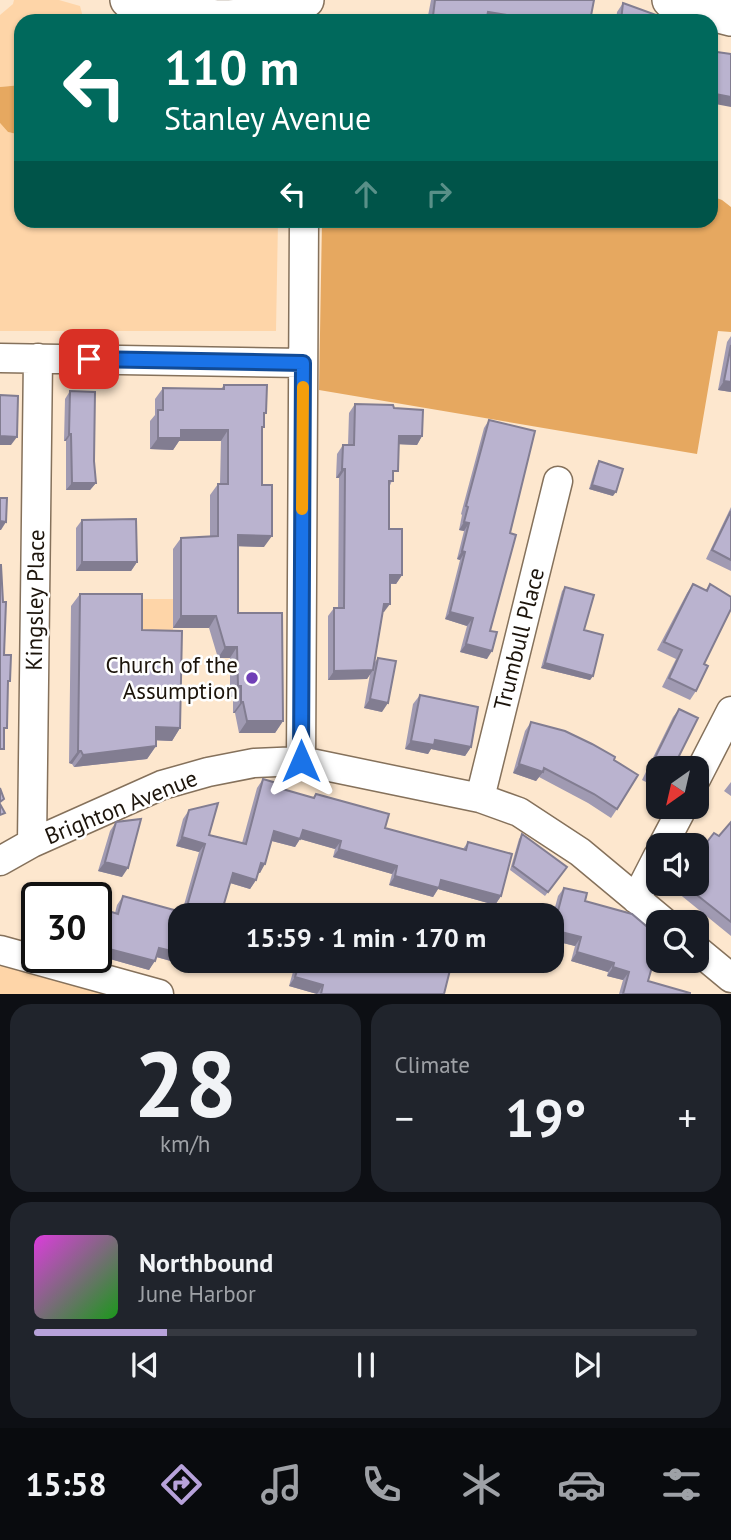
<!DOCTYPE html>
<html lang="en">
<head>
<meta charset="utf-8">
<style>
  body { margin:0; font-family:"PT Sans",sans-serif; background:#20242c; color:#f1f3f6; height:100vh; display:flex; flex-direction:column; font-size:26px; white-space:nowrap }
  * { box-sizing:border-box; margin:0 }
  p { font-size:23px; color:#9ea1a6 }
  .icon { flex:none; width:38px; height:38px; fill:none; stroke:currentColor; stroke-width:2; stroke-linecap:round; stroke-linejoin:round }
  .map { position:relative; height:994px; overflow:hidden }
  .drawer { display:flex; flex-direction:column; gap:10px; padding:10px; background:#0d0f14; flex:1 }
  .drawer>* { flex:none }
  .banner { position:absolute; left:14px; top:14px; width:704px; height:214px; border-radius:21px; box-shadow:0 2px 5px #0004; background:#00695c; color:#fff; overflow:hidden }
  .needle { width:46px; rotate:214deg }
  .fabs { position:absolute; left:646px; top:756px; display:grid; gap:14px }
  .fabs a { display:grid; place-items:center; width:63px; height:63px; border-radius:14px; background:#171b24; box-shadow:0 2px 5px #0004; font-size:35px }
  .speed { position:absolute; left:21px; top:882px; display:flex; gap:14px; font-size:35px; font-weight:700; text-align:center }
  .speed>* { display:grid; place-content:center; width:91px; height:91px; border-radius:50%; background:#171b24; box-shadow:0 2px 5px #0004; line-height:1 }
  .speed .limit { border:4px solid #111; border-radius:10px; background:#fff; color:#111 }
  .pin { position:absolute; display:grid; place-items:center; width:60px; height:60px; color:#fff; margin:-30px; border-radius:14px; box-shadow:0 4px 10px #0006 }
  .me { position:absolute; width:77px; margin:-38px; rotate:0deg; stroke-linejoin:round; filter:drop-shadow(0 0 5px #0008) }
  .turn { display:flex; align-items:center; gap:24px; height:147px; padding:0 35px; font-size:32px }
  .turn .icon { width:91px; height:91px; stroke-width:2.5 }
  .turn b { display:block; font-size:49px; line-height:60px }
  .lanes { display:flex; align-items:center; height:66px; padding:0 35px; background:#0003; justify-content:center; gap:35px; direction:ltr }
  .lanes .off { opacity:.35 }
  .big { font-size:52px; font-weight:800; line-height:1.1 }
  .drawer .tile { flex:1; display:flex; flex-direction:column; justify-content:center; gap:10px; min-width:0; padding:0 24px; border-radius:21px; background:#20242c }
  .drawer .dial { align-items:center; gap:0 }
  .dial b { font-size:91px; line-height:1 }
  .song { display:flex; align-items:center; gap:21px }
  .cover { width:84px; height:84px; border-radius:10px; background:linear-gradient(135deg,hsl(300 70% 55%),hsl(120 70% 35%)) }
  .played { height:7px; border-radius:4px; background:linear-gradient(90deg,#b7a2da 20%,#363941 20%) }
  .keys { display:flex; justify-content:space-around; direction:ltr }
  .heat { display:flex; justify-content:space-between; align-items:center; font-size:38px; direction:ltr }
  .drawer .tiles { flex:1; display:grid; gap:10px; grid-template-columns:1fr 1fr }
  .tile:last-child { grid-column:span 2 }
  .trip { position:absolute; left:168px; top:903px; width:396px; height:70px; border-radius:21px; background:#171b24; box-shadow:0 2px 5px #0004; font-weight:800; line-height:70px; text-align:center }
  .tabs { display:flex; height:112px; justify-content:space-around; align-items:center; background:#090b0e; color:#9ea1a6 }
  .tabs .icon { width:49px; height:49px }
  .tabs .selected { color:#b7a2da }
  .tabs b { font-size:32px; color:#f1f3f6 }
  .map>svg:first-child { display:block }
  .green { fill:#fed5a8 }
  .forest { fill:#e6a860 }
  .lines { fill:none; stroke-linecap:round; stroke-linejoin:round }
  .minor-casing { stroke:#85715b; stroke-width:31 }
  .tertiary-casing { stroke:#85715b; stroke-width:38 }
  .minor { stroke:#fff; stroke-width:28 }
  .tertiary { stroke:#fff; stroke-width:35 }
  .wall { fill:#a09ab2 }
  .shaded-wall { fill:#827d91 }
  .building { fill:#bab3cf; stroke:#827d91; stroke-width:2 }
  .route-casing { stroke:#114b97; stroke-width:18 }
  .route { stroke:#1a73e8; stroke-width:12 }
  .slow { stroke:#f59e0b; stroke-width:12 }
  .poi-dot { fill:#703fb7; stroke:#fff; stroke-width:2.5 }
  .labels { text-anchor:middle; stroke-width:5; stroke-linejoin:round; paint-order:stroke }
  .street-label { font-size:23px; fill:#1c140b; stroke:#fff }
  .poi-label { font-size:23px; fill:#1c140b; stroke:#fff; text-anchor:end }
</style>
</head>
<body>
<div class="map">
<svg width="731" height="994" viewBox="0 0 731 994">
  <rect width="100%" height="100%" fill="#fde7ce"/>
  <path class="green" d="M14 0H59L80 6 84 21H21V85L0 87V15L13 4Z
    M0 123 8 132 21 135V220L278 221 276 331H0Z
    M134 599H173V643H133Z
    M0 961 105 994H0Z"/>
  <path class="forest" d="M21 85V135L8 132 0 123V87Z
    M711 196 722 200 731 207V332L718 331 697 454 319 390 322 221 710 220Z"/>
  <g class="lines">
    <g class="minor-casing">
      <path id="minor" d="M0 358 303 363
        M301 761 304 220
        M696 779 731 711
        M480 798 558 481
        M32 843 38 358
        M663 845 683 807
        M0 861 32 843 162 785 208 772 254 763 301 761 480 798 519 812 580 852 664 922
        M636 899 658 856
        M696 949 731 978
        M0 950 159 994"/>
    </g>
    <g class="tertiary-casing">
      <path id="tertiary" d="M128 0C195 19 239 28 306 0
        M670 0 692 8 731 18"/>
    </g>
    <use href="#minor" class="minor"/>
    <use href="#tertiary" class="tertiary"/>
  </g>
  <path class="wall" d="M431 0H594L590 21H427Z
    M623 3 658 18 667 21H616L617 12Z
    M731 336V392L718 390 727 342Z
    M224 385 266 413 264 416 262 429V485L264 547 238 546V613L283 721 275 733H239L235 713H233V697H230V658H218L209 628H173V549L181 538 210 537V495L218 484H220L221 441H179L173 450 150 449V421L155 415V399L163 388 221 389Z
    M70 391 96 483 90 490H66V441H64L65 399Z
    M355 404 394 408 422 436 417 445 398 444 393 478 389 488V529L402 575 396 584H390L384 612H382L374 663 378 658 382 712 364 708 370 674 367 679 328 680V616L334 608H338L339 478H336L337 454 343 445H348L349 413Z
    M489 420 510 533 490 631 487 659 460 652 467 626 445 619 460 560 457 559 464 531 459 530 462 515 461 514 484 428Z
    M599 461 613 496 589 489 596 466Z
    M731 507V571L706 559Z
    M82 520 137 562 131 571H76V528Z
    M693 584 705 591 710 584 704 664 696 691 690 700 662 687 676 659 657 650 687 593Z
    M565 587 584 630 593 676 590 680 541 668 562 591Z
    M80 594 142 630 180 728 172 741 156 740V746L147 759 74 767 72 764 69 763 71 606Z
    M420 695 471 747 465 756 431 749 428 754 405 749 413 704Z
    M679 709 658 768V788L642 780 673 717Z
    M531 722 614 760 617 809 611 818 588 803 539 777 536 781 513 773 525 731Z
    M263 779 279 788 313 798 316 794 385 828 463 849 468 842 501 896 495 905 438 889 433 897 389 885 392 874 333 857 335 849 300 839 295 847 272 841 260 873 258 872 256 880 250 889 230 883 221 914 245 961 238 973 212 964 207 971 156 957 149 970 103 957 104 954 96 952V907L115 913 117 905 123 896 182 912 199 852 176 846 183 819 189 810 209 835 242 843 257 788Z
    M731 782V796L724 791Z
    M116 822 122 877 98 871 110 831Z
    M731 822V936L672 888 675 884H696Z
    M522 834 567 867 545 896 510 870 519 839Z
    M564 888 585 901 648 981 690 994H619L623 980 607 976 608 972 571 961 575 946 551 940V922L558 896Z
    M296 961H416L444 994H317L289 986Z"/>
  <path class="shaded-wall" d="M488 12 544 21H482Z
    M433 16 461 21H429Z
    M715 94 731 97V107L710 103Z
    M724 381 731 382V392L718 390Z
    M181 430H228L221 441H179L173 450 150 449 158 438Z
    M69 434H71L66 441H64Z
    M0 436 17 437 11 445H0Z
    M399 436H422L417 445 393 444Z
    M342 469H345L339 478H336Z
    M72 483H96L90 490H66Z
    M592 485 616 492 613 496 589 489Z
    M0 521 6 522 1 530H0Z
    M464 522 469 523 464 531 459 530Z
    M238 535 272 536 264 547 230 546Z
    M462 551 465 552 460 560 457 559Z
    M82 562H137L131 571H76Z
    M390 575H402L396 584 384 583Z
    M384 604H390L384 612H378Z
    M450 612 473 618 467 626 445 619Z
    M181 616H216L209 628H173Z
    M466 644 492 651 487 659 460 652Z
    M225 647H237L230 658H218Z
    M545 663 593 676 590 680 541 668Z
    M373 670 367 679 328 680 334 671Z
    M238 686H241L233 697H230Z
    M370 699 388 703 382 712 364 708Z
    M241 702H243L235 713H233Z
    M247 721H283L275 733H239Z
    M156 727 180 728 172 741 147 740Z
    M435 740 471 747 465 756 431 749 428 754 405 749 411 741Z
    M156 746 147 759 74 767 83 755Z
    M78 751H81L72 764 69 763Z
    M519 764 543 772 536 781 513 773Z
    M303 830 341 841 335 849 300 839 295 847 268 840 274 831Z
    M182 837 205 844 199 852 176 846Z
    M339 849 397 866 392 874 333 857Z
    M105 862 128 868 122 877 98 871Z
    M261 863 265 864 260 873 255 872Z
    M233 873 256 880 250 889 227 882Z
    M395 876 441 880 501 896 495 905 438 889 433 897 389 885Z
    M553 930 581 937 575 946 551 940V932Z
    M96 942 110 946 104 954 96 952Z
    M159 948 180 953V961H233L244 964 238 973 212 964 207 971 153 956Z
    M109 949 155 961 149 970 103 957Z
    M577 952 614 963 608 972 571 961Z
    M613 967 629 972 623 980 607 976Z
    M295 977 323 985 317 994 289 986Z"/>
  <path class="building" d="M435 0H594L590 21H544L488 12 486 21H461L433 16Z
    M623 3 659 16 658 18 667 21H621Z
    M710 51 731 54V97L715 94 711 113H710Z
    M731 345V382L724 381Z
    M224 385H267L266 413H264V427H262V485H272V536L238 535V613H282L283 721H247L243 702H241V686H238L237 647H225L216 616H181V538L218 536V484H228V430H181V438H158V410H163V388L224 389Z
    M70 391 95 392 94 461 96 483H72L71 434H69Z
    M0 395 18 396 17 437 0 436Z
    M355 404 393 405 394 408 423 410 422 436H399L398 471H393V481H389V529H402V575H390V604H384L373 670 334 671V608H344L345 469H342L343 445H354Z
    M489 420 535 431 510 533 516 535 490 631 497 632 492 651 466 644 473 618 450 612 465 552 462 551 469 523 464 522 468 507 466 506Z
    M599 461 623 469 616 492 592 485Z
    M0 498H7L6 522 0 521Z
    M731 511V560L712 550Z
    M136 519 137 562H82V520Z
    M0 565H1L3 602H6L4 655H11L10 681H8L7 728H4V749H0Z
    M693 584 707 591 710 584 731 597V609L704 664 708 666 696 691 669 678 682 650 664 642Z
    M565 587 594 595 584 630 603 635 593 676 545 663Z
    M80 594H142V630L182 631 180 728 156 727V746L83 755 81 751H78Z
    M378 658 396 661 388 703 370 699Z
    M420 695 478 707 471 747 435 740 434 745 411 741Z
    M679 709 698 718 673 768H658V777L648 772Z
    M531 722 565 731 592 744 615 757 614 760 638 775 617 809 594 794 544 768 543 772 519 764Z
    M263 779 280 784 279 788 314 798 316 794 389 814 385 828 466 850 468 842 512 854 501 896 441 880 439 888 395 876 397 866 339 849 341 841 303 830 300 839 274 831 265 864 261 863 256 880 233 873 221 914 225 915H180V953L159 948 155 961 109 949 110 946 96 942V907L118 914 123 896 185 913 205 844 182 837 189 810 218 803 209 835 246 844Z
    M0 788 4 799 0 802Z
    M0 804 5 813 0 815Z
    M141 819 128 868 105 862 116 822Z
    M731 822V922L683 884H696V856L714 833 719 836Z
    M522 834 567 867 548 892 513 866Z
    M564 888 587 893 585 901 632 914 658 936V946L648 981 690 993V994H623L629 972 613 967 614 963 577 952 581 937 553 930Z
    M233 961H245L244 964Z
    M300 961H416L450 970 444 994H321L323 985 295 977Z"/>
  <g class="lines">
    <g class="route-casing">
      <path id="route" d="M89 359 303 363 301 761"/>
    </g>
    <use href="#route" class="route"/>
    <path class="slow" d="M302 509 303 387"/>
  </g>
  <circle class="poi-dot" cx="252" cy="678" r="7"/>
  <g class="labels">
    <g class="street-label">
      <text transform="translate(35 600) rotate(-89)" y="8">Kingsley Place</text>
      <text transform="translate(519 639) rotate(-76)" y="8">Trumbull Place</text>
      <text transform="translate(121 807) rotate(-22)" y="8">Brighton Avenue</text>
    </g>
    <g class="poi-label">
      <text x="238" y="673">Church of the<tspan x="238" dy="26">Assumption</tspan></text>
    </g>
  </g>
</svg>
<div class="fabs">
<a><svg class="needle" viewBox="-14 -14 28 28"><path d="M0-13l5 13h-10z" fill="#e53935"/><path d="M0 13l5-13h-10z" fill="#9ea1a6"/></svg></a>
<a><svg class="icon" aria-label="sound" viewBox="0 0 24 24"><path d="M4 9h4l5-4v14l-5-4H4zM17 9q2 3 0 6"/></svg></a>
<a><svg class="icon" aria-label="search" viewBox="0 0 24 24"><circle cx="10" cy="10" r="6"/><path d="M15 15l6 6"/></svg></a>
</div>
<div class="speed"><div class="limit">30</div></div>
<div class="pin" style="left:89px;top:359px;background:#d93025"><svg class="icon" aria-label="arrive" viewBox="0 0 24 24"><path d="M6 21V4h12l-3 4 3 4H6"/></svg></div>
<svg class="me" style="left:301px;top:761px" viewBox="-20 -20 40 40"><path d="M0-17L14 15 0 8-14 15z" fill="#1a73e8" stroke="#fff" stroke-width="4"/></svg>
<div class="trip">15:59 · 1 min · 170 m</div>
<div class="banner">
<div class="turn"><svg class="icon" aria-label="left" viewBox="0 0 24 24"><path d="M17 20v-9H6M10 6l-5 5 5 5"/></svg><div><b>110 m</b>Stanley Avenue</div></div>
<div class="lanes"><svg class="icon" aria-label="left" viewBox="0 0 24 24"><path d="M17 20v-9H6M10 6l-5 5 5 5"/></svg><svg class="icon off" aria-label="ahead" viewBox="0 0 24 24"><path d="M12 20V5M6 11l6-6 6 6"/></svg><svg class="icon off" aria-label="right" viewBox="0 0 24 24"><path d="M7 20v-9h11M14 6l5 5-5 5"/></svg></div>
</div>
</div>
<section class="drawer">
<div class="tiles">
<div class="tile dial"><b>28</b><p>km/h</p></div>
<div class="tile"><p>Climate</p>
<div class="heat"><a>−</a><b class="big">19°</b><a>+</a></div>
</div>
<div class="tile">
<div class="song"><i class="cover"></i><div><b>Northbound</b><p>June Harbor</p></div></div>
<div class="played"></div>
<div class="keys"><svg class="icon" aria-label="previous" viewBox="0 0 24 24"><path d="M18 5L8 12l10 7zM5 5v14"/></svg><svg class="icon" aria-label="pause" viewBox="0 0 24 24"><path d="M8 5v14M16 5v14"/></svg><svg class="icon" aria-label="next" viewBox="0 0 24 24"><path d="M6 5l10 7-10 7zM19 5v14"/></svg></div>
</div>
</div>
</section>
<nav class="tabs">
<b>15:58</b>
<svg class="icon selected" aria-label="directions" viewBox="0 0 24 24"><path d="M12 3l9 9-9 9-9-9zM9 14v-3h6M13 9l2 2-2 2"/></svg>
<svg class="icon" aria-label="music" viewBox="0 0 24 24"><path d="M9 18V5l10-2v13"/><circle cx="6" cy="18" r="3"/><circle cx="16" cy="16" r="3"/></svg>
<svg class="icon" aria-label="phone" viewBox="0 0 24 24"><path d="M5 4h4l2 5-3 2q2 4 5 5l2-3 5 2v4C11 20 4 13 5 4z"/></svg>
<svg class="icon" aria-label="climate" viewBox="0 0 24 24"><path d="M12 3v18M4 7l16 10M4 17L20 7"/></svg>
<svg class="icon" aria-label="car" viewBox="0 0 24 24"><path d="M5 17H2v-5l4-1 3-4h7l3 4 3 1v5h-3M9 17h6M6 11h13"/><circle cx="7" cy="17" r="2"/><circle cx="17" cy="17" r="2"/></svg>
<svg class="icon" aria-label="filters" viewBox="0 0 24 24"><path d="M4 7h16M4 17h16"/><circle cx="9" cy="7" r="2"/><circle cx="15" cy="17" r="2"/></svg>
</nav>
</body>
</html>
